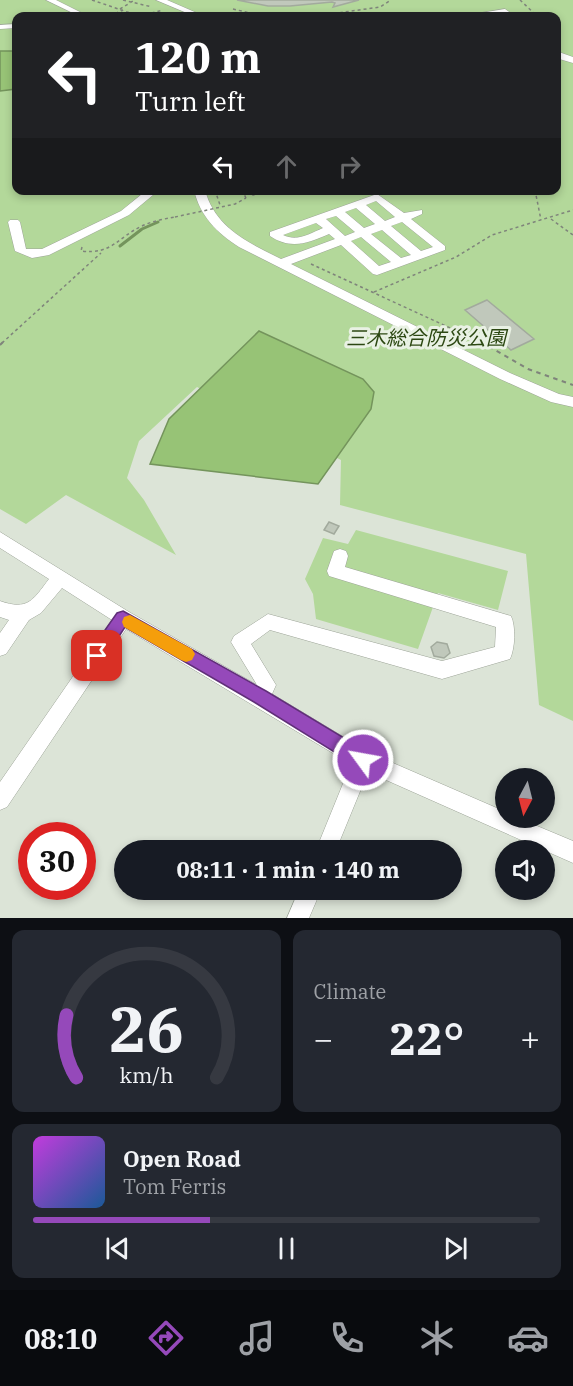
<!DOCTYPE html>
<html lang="en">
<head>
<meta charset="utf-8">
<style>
  body { margin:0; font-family:"IBM Plex Serif","Noto Sans JP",serif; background:#242831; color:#f1f3f6; height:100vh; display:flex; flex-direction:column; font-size:22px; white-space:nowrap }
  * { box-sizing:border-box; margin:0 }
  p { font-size:20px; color:#9ea1a6 }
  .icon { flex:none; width:33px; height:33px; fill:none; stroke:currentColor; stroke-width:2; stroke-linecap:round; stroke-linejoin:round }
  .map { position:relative; height:918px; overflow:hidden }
  .panel { display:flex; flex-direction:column; gap:12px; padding:12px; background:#0d0f14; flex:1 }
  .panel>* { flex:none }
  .banner { position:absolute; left:12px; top:12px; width:549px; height:183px; border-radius:12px; box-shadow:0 3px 9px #0003; background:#202124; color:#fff; overflow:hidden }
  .needle { width:39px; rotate:187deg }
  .buttons { position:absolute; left:495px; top:768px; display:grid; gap:12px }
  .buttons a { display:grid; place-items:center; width:60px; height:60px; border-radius:50%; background:#171b24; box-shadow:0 3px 9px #0003; font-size:30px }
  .speed { position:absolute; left:18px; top:822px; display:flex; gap:12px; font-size:30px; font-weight:700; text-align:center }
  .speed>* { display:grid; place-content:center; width:78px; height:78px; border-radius:50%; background:#171b24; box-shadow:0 3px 9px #0003; line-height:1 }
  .speed .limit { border:9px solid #d22; background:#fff; color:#111 }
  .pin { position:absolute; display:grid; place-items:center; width:51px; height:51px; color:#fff; margin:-26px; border-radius:12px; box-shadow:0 3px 9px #0006 }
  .me { position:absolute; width:66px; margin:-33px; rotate:302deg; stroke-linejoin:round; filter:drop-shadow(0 0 4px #0008) }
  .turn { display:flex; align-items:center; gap:21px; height:126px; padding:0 24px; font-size:27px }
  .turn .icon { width:78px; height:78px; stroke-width:2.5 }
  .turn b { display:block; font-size:42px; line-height:51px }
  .lanes { display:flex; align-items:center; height:57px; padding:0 24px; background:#0003; justify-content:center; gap:30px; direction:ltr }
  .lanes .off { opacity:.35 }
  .big { font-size:45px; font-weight:800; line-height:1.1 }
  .panel .card { flex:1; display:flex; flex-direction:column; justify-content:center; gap:9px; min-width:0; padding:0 21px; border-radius:12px; background:#242831 }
  .panel .dial { align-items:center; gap:0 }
  .dial svg { height:156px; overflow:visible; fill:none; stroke:#363941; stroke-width:7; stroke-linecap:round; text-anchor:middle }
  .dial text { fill:#f1f3f6; stroke:none }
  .song { display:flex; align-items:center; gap:18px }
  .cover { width:72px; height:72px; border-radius:9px; background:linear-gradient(135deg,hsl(290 70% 55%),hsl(210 70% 35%)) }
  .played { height:6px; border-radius:3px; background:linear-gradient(90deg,#9549ba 35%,#363941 35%) }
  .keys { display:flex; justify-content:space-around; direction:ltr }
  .heat { display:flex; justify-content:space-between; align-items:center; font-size:33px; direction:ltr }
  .panel .tiles { flex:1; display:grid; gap:12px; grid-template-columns:1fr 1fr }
  .card:last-child { grid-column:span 2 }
  .trip { position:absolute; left:114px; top:840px; width:348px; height:60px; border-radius:30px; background:#171b24; box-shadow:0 3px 9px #0003; font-weight:800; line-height:60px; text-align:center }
  .menu { display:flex; height:96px; justify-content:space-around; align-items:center; background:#090b0e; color:#9ea1a6 }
  .menu .icon { width:42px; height:42px }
  .menu .current { color:#9549ba }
  .menu b { font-size:27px; color:#f1f3f6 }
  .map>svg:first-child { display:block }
  .green { fill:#b3d89a; fill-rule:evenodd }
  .water { fill:#97c376; stroke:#74945c; stroke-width:1.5 }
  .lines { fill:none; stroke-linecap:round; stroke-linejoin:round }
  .stream { stroke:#74945c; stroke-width:3 }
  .building { fill:#c0c8bb; stroke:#a2aa9d; stroke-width:1.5 }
  .minor-casing { stroke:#9da498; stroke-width:1 }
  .path-far1 { stroke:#7f847b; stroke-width:1.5; stroke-dasharray:3 3; stroke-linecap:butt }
  .path { stroke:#7f847b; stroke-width:2; stroke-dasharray:4.5 4.5; stroke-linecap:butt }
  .minor { fill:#fff; fill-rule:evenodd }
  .path-bridge { stroke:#7f847b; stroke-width:1.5; stroke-dasharray:3 3; stroke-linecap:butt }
  .route { fill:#9549ba; stroke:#612f79; stroke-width:1.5 }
  .slow { fill:#f59e0b }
  .labels { text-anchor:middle; stroke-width:6; stroke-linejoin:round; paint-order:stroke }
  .park-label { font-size:20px; font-style:italic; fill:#2c4812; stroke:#e9f1e4 }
</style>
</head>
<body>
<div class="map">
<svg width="573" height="918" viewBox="0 0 573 918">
  <rect width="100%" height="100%" fill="#dce4d7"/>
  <path class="green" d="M0 0H573V721L539 705 526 554 340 505 341 460 197 387 139 441 127 478 144 500 176 555 66 495 26 524 0 509ZM16 16H556V190H16Z
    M356 530 508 571 498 610 438 593 418 649 316 619 313 594 305 579 323 538 348 544Z"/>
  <path class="water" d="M0 51H16V89L0 91Z
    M259 331 363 379 374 392 371 409 318 484 150 464 169 419Z"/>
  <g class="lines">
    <path class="stream" d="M120 246 142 229 158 222"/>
  </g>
  <path class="building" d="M237 0H359L333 7 335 3 332 2 290 6H268Z
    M487 300 534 339 511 350 465 310Z
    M329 522 339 526 334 534 324 530Z
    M437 642 447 644 450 653 444 658 434 656 431 647Z"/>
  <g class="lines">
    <g class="minor-casing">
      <path id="minor" d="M46 0H56L88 16H79Z
        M156 0H167L204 16H194Z
        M505 9 515 16H507L503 14 480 16 468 15Z
        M16 24V28L0 29V25Z
        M556 51 573 57V63L556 58Z
        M147 190H159L129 215 49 255 32 258 15 251 8 222 10 220H18L20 222 26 249H42L121 211Z
        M194 190H205C215 228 249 243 281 259L335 239 329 234C308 243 291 250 270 236V232L377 194 404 213 422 210V214L411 219 445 246V250L377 275 373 274 341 245 291 264 510 373 559 394 573 397V407L551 402 500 379 239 247C217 233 200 216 194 190ZM376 201 395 217 385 221 366 205ZM356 208 375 224 364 228 345 212ZM336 216 355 232 345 236 326 219ZM402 222 433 247 421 251 391 226ZM316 223 323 228C309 234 297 242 283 235ZM382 230 411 255 401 258 371 234ZM361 237 391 262 379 266 351 241Z
        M0 532 129 612 257 685 231 642 234 636 268 614 442 661 495 647 496 627 329 576 327 571 334 551 340 549 346 551 348 556 345 567 511 616C516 627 515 648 510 659L442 679 270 630 251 644 276 685 272 694 370 753 506 812V818H518L573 841V863L368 772 336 850H316L351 764 126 629 7 807 0 810V782L112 620 62 588 41 613 29 620 6 654 0 656V633L9 620 0 617V601C28 611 33 600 49 579L0 548Z
        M299 890H321L309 918H287Z"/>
    </g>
    <path class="path-far1" d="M92 0 139 16
      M123 0 152 7
      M520 0 537 16
      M120 9 133 1
      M233 9 263 16
      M95 14 107 16
      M110 16 123 10
      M140 16 163 10
      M316 16 380 7 391 0
      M215 190 220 205
      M242 190 246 198
      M535 190 541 220
      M246 194 254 195 256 190
      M551 219 573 235
      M82 247 81 251C112 255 118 237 142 226 152 221 164 219 175 217
      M311 264 483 343
      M374 292 456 257 492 235 573 210
      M2 343 101 253"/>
    <path class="path" d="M481 342 528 369 573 385
      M0 345 3 342"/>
    <use href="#minor" class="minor"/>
    <path class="path-bridge" d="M175 217 235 204 246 198"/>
  </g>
  <path class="route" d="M123 611 266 691 369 753 372 760 369 766 363 769 357 766 254 702 125 627 103 661 97 663 91 661 89 656 91 650 117 613Z"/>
  <path class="slow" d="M130 615 192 649 195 654 192 660 186 662 181 660 124 627 122 622 124 617Z"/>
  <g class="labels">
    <g class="park-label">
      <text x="426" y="345">三木総合防災公園</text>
    </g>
  </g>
</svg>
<div class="buttons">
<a><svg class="needle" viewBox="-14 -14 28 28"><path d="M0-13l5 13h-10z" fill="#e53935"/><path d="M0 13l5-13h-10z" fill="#9ea1a6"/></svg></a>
<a><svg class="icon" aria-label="sound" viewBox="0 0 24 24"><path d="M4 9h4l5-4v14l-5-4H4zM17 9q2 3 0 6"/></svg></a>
</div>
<div class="speed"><div class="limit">30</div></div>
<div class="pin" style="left:97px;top:656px;background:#d93025"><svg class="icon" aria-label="arrive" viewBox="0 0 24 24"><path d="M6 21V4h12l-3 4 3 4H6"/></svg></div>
<svg class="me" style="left:363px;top:760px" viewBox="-20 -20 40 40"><circle r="17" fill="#9549ba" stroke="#fff" stroke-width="3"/><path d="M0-11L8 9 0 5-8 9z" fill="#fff"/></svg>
<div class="trip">08:11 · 1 min · 140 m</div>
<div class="banner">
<div class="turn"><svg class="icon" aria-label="left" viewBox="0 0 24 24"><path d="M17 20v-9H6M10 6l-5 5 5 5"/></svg><div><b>120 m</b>Turn left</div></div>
<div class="lanes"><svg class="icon" aria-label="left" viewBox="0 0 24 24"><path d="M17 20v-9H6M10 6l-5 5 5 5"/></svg><svg class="icon off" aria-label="ahead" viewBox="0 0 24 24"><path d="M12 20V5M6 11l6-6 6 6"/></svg><svg class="icon off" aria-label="right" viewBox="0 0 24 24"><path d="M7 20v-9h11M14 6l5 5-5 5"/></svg></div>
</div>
</div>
<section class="panel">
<div class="tiles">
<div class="card dial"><svg viewBox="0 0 100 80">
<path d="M14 69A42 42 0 1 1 86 69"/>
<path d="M14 69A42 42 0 0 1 9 37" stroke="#9549ba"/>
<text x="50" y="56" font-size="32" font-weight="700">26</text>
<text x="50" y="72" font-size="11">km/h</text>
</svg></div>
<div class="card"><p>Climate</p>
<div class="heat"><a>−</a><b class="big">22°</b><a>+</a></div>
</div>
<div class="card">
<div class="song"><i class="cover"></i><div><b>Open Road</b><p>Tom Ferris</p></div></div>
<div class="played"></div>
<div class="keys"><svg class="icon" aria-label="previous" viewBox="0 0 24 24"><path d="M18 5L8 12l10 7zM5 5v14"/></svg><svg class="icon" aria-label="pause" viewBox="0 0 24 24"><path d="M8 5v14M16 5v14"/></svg><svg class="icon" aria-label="next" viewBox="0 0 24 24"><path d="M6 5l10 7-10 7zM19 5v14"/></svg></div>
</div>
</div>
</section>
<nav class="menu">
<b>08:10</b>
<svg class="icon current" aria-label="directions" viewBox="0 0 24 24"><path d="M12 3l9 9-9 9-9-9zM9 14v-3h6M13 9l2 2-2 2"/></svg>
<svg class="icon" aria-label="music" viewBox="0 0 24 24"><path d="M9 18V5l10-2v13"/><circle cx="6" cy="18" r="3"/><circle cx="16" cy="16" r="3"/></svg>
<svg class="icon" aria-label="phone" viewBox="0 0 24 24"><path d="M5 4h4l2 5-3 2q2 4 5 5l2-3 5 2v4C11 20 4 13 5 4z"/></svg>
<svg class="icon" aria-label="climate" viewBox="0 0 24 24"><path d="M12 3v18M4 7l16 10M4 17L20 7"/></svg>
<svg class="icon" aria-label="car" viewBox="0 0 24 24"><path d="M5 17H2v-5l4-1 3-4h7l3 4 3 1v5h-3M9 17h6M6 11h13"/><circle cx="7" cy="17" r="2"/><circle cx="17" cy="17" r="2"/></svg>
</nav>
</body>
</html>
